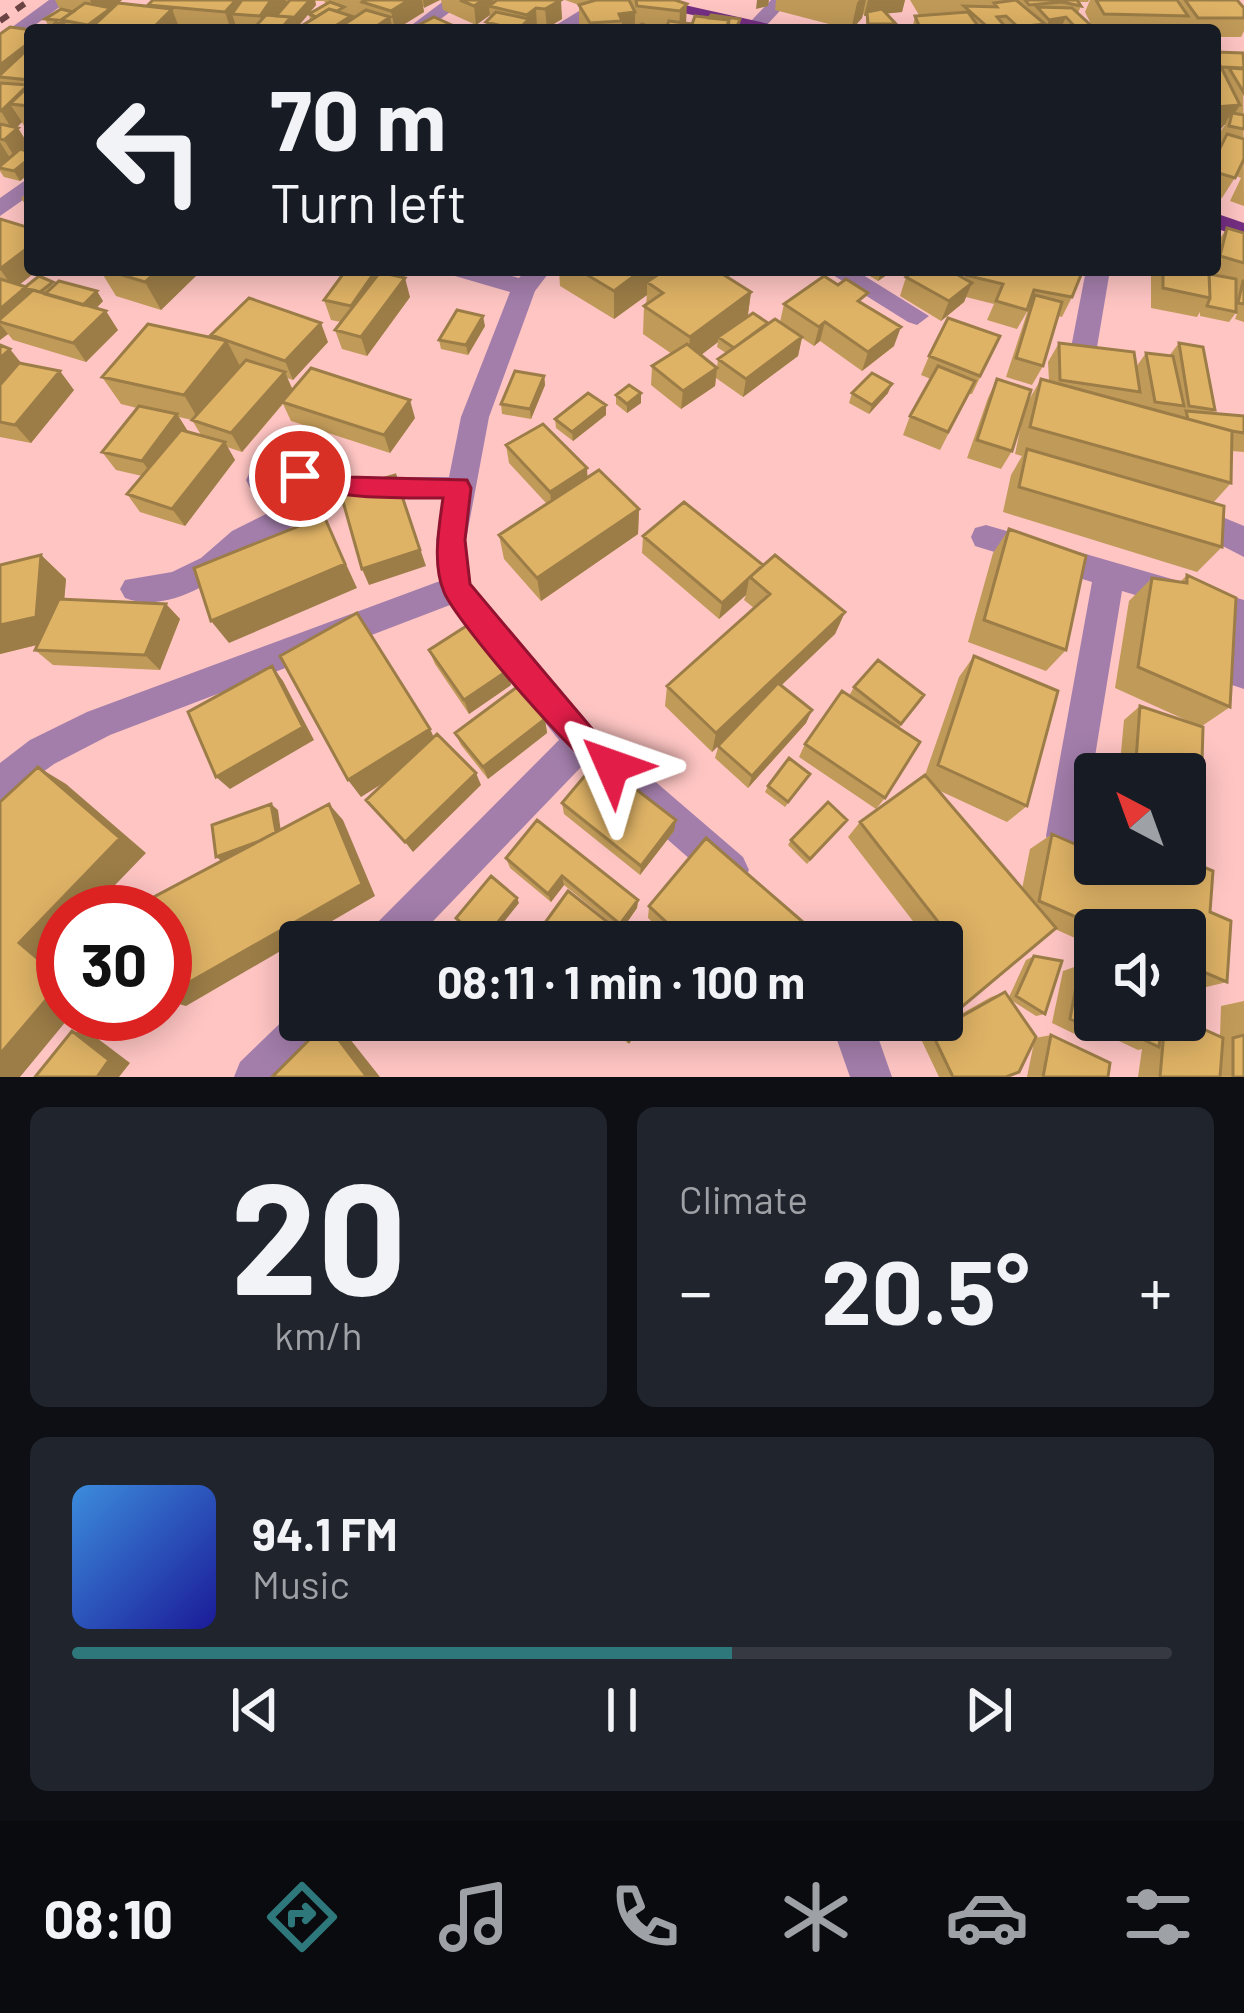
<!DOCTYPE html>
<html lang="en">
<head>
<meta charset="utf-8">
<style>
  body { margin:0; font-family:Barlow,sans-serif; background:#20242c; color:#f1f3f6; height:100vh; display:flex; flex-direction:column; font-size:45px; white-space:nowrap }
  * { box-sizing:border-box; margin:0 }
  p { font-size:39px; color:#9ea1a6 }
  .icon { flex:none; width:66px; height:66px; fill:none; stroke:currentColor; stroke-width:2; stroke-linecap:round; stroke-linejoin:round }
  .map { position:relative; height:1077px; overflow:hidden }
  .sheet { display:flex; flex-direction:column; gap:30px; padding:30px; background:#0d0f14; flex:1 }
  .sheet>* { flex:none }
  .hud { position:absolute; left:24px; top:24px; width:1197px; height:252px; border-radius:12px; box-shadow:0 6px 30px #0003; background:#171b24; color:#f1f3f6; overflow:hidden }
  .needle { width:78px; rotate:319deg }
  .fabs { position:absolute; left:1074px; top:753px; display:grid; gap:24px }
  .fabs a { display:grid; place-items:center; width:132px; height:132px; border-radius:12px; background:#171b24; box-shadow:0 6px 30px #0003; font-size:60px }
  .speed { position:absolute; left:36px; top:885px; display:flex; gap:24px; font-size:60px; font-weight:700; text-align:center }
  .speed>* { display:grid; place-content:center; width:156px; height:156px; border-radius:50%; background:#171b24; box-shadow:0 6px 30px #0003; line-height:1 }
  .speed .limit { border:18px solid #d22; background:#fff; color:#111 }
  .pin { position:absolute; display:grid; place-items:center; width:102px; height:102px; color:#fff; margin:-51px; border:6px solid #fff; border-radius:50%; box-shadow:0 3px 12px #0007 }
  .me { position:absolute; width:132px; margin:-66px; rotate:313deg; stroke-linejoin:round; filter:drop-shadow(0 0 9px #0008) }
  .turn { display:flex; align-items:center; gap:42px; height:252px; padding:0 48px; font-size:54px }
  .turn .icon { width:156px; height:156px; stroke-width:2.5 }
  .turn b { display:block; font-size:84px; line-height:102px }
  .big { font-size:90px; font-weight:700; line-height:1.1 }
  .sheet .tile { flex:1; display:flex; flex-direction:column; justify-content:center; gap:18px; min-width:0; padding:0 42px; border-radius:18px; background:#20242c }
  .sheet .dial { align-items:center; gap:0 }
  .dial b { font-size:156px; line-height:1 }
  .song { display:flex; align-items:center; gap:36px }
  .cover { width:144px; height:144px; border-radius:18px; background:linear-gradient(135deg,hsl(210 70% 55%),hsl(240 70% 35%)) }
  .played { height:12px; border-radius:6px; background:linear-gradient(90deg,#2e787c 60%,#363941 60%) }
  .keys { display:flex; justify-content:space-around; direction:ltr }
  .heat { display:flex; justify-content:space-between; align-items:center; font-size:66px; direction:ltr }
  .sheet .tiles { flex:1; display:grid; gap:30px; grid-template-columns:1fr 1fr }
  .tile:last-child { grid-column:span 2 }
  .trip { position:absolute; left:279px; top:921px; width:684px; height:120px; border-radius:12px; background:#171b24; box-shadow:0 6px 30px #0003; font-weight:700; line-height:120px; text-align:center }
  .tabs { display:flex; height:192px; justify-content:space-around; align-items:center; background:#090b0e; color:#9ea1a6 }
  .tabs .icon { width:84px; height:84px }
  .tabs .current { color:#2e787c }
  .tabs b { font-size:54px; color:#f1f3f6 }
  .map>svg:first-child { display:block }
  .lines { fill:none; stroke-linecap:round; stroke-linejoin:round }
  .minor { fill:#a37eab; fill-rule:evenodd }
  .major { fill:#752f83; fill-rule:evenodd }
  .rail { stroke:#6b4343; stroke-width:6; stroke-dasharray:10 10; stroke-linecap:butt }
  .wall { fill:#c09a58; fill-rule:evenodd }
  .shaded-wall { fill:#9c7d47 }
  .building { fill:#dfb366; stroke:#9c7d47; stroke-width:3 }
  .route { fill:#e11d48; stroke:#92132f; stroke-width:3 }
</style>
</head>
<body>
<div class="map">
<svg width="1244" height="1077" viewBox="0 0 1244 1077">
  <rect width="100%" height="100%" fill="#fec5c3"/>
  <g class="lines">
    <path class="minor" d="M49 0H69L0 51V36Z
      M445 0H466L426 30H405Z
      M597 0H619L570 30H548Z
      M771 0H790L764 28H752V20Z
      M30 177V195L0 216V198Z
      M451 270H490L519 278 526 270H551L535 291 489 417 466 540 471 584 594 729 743 857 749 870 743 883 730 889 717 883 583 765 413 942H366L372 928 559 740 450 605 110 735 54 764 0 803V763L30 740 87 712 440 581 436 540 444 499C415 499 379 494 350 499 279 514 198 625 125 598L120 589 125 580 172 572 201 558 232 531 318 488H250L246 480 250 472 319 465 348 477H449L461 417 510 292 455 276Z
      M825 270H855L929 316 917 325 908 322Z
      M1086 270H1110L1096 353 1083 362 1070 353Z
      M1186 502 1244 526V557L1176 522 1171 514 1176 506Z
      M986 525 1244 600V689L1232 685 1221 621 1122 591 1082 836 1077 849 1064 854 1051 849 1046 836 1092 582 975 546 971 537 975 528Z
      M300 1004V1020H331L325 1035 284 1077H234L240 1062Z
      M830 1020H872L892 1077H850Z"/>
    <path class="major" d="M626 0H662L796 30H759Z
      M1215 213 1244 223V238L1215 228Z"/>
    <path class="rail" d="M0 21 30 0"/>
  </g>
  <path class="wall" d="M55 0H122L118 3 148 6 153 0H440L423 7 424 12 395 30H237L236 26 232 30 179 26 180 30H58L50 29 45 19 60 10ZM315 1H324L326 4 309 14 310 20 296 29 316 5Z
    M441 0H560L562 19 547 28 537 27 533 30H487L486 22 490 18V15L476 25 443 10Z
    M565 0H677L686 23 740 19 739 29 665 30 666 28 645 26 656 30H583L579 24V5Z
    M776 0H905L902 12 886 13 896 24 895 30H866V16L863 14 862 18 852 30 775 10Z
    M910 0H1089L1088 2H1078L1081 6 1078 13 1092 26 1085 12 1090 0H1237L1244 8V31L1241 37H1215V30H1183L1182 28 1181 30H912L915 16 919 15Z
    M30 30V132H27L22 122 16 128H18L30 147 26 151 30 152V173L20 181 4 177 0 171V34Z
    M1215 52 1243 53 1244 206 1230 201 1241 178 1236 176 1222 198 1215 195V154L1220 146 1217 145 1220 132 1225 125H1222L1215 137Z
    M30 190V212L21 198Z
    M0 219 30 270H38L19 285 25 287 55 285 103 301 96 308 118 330 86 362 13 340 8 334 0 340Z
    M1227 228 1244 233V322L1235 319 1237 314H1235L1229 322 1200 316V312L1197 317 1151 308V274L1154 270H1215V246Z
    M100 270H202L161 310 116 296Z
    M346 270H395L392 274 410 297 367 356 342 349 335 330 341 322 331 320 324 300Z
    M559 270H716L751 292 748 316 768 323 780 322 784 304 865 305 894 346 862 371 820 341 814 346 802 338 798 356 743 397 716 378 715 386 681 409 651 385 652 366 672 354 643 334 644 306 646 304 647 295 614 319 560 286ZM718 342 717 347 726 353 718 359 717 367 701 355Z
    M860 270H894L878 281Z
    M967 270 1072 297 1062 317 1058 316 1043 366 1032 385 1006 377 1028 310 1017 329 987 320 994 304 966 297 964 302 941 321 900 296 906 277 964 279Z
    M485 326 468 355 441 349 439 340Z
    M1000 336 972 394H969L940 450 903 435 910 416 931 379 921 375 929 356Z
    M212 338 328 342 293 380 287 378 293 390 415 418 390 453 291 421 283 404 242 452 227 447 235 460 185 526 140 512 127 494 142 476 116 470 102 452 137 408 121 404 102 377ZM179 417 192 420 201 435 188 432Z
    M1059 343 1136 367 1146 353 1169 356 1179 343 1215 410 1212 414 1244 416V452L1232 451 1231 483 1213 503 1222 547 1197 572 1003 512 1011 475 1022 456 1015 454 1024 411 1012 451 1001 469 967 458 988 398 997 379 1026 405 1041 379 1049 381 1048 362Z
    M0 345 23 364 74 390 31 443 0 437Z
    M544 376 545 385 531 419 502 414 501 404Z
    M641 393V403L627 413 616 404V395Z
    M852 393H888L869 414 849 403Z
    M606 405V415L573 441 556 428 555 419Z
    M506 445 588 478 639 509 638 534 541 601 504 559 499 535 547 504 509 463Z
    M1009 529 1066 650 1046 671 968 642 993 553Z
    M643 536 763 565 845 612 835 634 781 685 812 710 806 723 748 788 715 758 719 744 712 752 665 706 667 686 754 608 744 600 746 595 719 619 642 553Z
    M41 555 66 579 64 599 166 604 180 619 160 670 53 665 35 650 37 645 0 654V565Z
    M1187 575 1230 707 1202 726 1200 835 1185 843V774H1119L1124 720 1140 706 1197 725 1115 688 1129 601 1152 578 1180 582Z
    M429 650 507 671 511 685 469 714 435 664Z
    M974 656 1027 806 1007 822 938 790 1022 889 1030 849 1052 834 1079 845 1095 834V864L1210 912 1227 982 1194 990 1185 986V930H1095V947L1055 929 958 1010 942 1016V942H921L926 938 848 837 860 822 925 775 959 677Z
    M854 687 924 695 899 728 885 798 876 809 799 757 805 744 849 696Z
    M545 719 547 733 488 779 461 745 455 733Z
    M806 780 785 807 765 792 768 786Z
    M562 803 674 831 640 875 564 814Z
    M843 826 807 864 788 845 791 840Z
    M506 858 638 900 637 908 621 931 564 885 551 902 510 868Z
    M649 906 789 942H673L648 918Z
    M1034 956 1045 1014 1036 1016 1011 1000 1035 1038 1051 1035 1108 1077H1027L1034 1042 1006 1077H939L920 1037 991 997 1005 992 1009 997 1026 960Z
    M1080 965 1095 1020H1183L1220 1036 1221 1006 1244 1001V1077H1138L1142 1049 1138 1050 1102 1033 1083 1038 1052 1023 1063 971Z
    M600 1020H644L629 1044Z"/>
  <path class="shaded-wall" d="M90 0H122L90 30 88 25 98 17Z
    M236 0H259L232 14 236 26 231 30 225 12Z
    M271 0H286L287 3 265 30 260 16Z
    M310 0H315L316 5 295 30 292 20Z
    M409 0H422L424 12 395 30 391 11Z
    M423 0H440L424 8Z
    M483 0H493V7L489 6 490 15 476 25 474 6Z
    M561 0 562 19 547 28 545 9Z
    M757 0H769L768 6 756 9Z
    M859 0H866L862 18 851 30 857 3Z
    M868 0H905L902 12 864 16Z
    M687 4 686 23 679 30 680 11Z
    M536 8 537 27 533 30H518L528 20 527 15Z
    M172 9 180 30H151Z
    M635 12V30H622V21L619 14Z
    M351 16 354 30 340 27 341 30H329Z
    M291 17 295 30H280Z
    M390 17 393 30H371Z
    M1066 17 1060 30H1045L1049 20Z
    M1045 24 1042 30H1017L1018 27Z
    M30 42V70L0 77V65Z
    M28 85 10 104 22 122 13 131 1 111Z
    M1240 105 1230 121 1232 113 1215 137 1221 125 1215 127V116L1220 108Z
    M18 128 30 148 16 159 4 140Z
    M0 142 10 158 0 166Z
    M30 158V173L20 181 14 171Z
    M30 246V270H38L14 289 0 269Z
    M158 270H202L161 310 145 282Z
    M376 270H395L357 325 351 306Z
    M642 270H679L647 282V295L614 319V291Z
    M882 270H894L878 281Z
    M405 278 410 297 367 356 361 337Z
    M972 283 964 302 941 321 949 301Z
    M26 287 39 307 0 322V309Z
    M97 291 103 301 89 316 82 306Z
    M751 292 747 320 718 337V342L688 365 690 337Z
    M106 311 118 330 86 362 73 343Z
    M483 316 485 326 468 355 466 345Z
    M825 322 820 341 814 346 819 327Z
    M321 323 328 342 293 380 285 361Z
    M0 324 8 334 0 340Z
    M901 327 894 346 862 371 868 352Z
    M802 337 798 356 743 397 746 379Z
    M227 341 241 368 200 422 184 395Z
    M10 349 25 368 0 391V358Z
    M717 368 715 386 681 409 683 391Z
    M60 371 74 390 31 443 15 425Z
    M285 372 293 391 242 452 231 433Z
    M544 376 545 385 531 419 530 409Z
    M892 384 888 393 869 414 872 405Z
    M641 393V403L627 413V404Z
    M410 400 415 418 390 453 384 435Z
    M606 405V415L573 441 572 432Z
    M177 414 189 433 155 479 142 461Z
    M225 442 235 460 185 526 172 509Z
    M587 468 588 486 552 509 550 492Z
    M395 475 426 566 369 585 362 569Z
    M639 509 638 534 541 601 537 578Z
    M324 516 357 588 229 643 211 621Z
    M41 555 66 579 61 639 0 654V625Z
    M749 579 746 595 719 619 722 603Z
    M166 604 180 619 160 670 145 655Z
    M845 612 835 634 712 752 716 733Z
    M272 666 283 681 314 740 230 789 216 777Z
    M507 671 511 685 469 714 464 700Z
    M812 710 806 723 748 788 752 776Z
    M545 719 547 733 488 779 483 767Z
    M430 729 439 748 361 797 348 780Z
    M38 767 66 784 146 853 89 912H63V940L51 953 63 963V979L19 943Z
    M476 773 481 785 413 852 405 842Z
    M271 804 278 810 282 840 223 862 216 857Z
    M329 804 343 820 375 896 186 1006 165 1000V996Z
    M676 820 674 831 640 875 641 866Z
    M562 876 564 885 551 902 548 894Z
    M517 898 519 903 488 942H483Z
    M638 900 637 908 621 931 620 924Z
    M63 980V1014H72L20 1077H0V1054Z
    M326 1023 342 1029 380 1077H367Z
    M72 1031 93 1035 130 1063 119 1077H97Z"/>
  <path class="building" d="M153 0H236L225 12 148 5Z
    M242 0H271L260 16 232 14Z
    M290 0H310L292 20 291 17 276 16Z
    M364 0H409L391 11 362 2Z
    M460 0H483L474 6Z
    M497 0H561L545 9 536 8 527 15 489 6Z
    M596 0H629L635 12 619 14 622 21 590 23 579 5Z
    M636 0H675L687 4 680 11 637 6Z
    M1016 0 1045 24 1018 27 1006 16 997 17 1008 30H991L964 6 997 7 994 3Z
    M1025 0H1077L1081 6 1062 2 1029 5Z
    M1096 0H1177L1188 16 1104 14Z
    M1185 0H1237L1244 8V18H1198Z
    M330 2 344 7 337 11 329 9 316 17 309 14Z
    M85 3 111 8 88 25 61 20Z
    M118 3 172 9 151 30H89Z
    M1037 7 1072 8 1096 30H1078L1066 17 1049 20Z
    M61 9 73 12 61 20 63 23H55L57 20 45 19Z
    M329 9 351 16 329 30H295Z
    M882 9 896 24H868L867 12Z
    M366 10 390 17 371 30H350L340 27Z
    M496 12 529 19 518 30H492L498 25 486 22Z
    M968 12 981 30H921L915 16Z
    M266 15 291 17 280 30H252Z
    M711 15 740 19 736 29 728 28 729 20 709 18Z
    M695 16 729 20 726 30H690Z
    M434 17 463 30H409Z
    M669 21 692 24 690 30H665Z
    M642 24 656 30H632Z
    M10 27 32 30H30V42L0 65V34Z
    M30 47V80L0 77V75Z
    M1215 52 1243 53 1244 68 1221 67 1215 57Z
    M1215 68 1222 69 1240 105 1215 107Z
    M1229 68 1244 69V93Z
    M0 83 28 85 1 111H0Z
    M30 85V106L10 104Z
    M1232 113 1244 115V129L1229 126Z
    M1215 120 1224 123 1218 130 1215 129Z
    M0 124 18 128 4 140 0 139Z
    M1227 134 1244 139V159L1235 178 1215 172V158Z
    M20 149 30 152V158L14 171 0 168V166Z
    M0 219 30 228V246L0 269Z
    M1227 228 1244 233V263L1220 256Z
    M106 270H158L145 282Z
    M346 270H376L351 306 324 300Z
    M579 270H642L614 291Z
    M665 270H716L751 292 690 337 644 306 663 293 647 282Z
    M915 270H949L972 283 949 301 906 277Z
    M967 270H1007L1006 275 1008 270H1083L1072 297 1034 290 1027 310 996 301 1003 284 965 275Z
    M1163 270H1209L1210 298 1163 288Z
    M380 272 405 278 361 337 335 330Z
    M1209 274 1236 279V312L1207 306 1210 298Z
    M39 276 53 282 40 292 24 288Z
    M824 276 838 285 846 279 868 293 858 301 901 327 868 352 825 322 819 327 784 304Z
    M0 279 26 287 0 309Z
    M59 281 97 291 83 305 45 294Z
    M1243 281H1244V304L1238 303Z
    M33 290 106 311 73 343 0 322V319Z
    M1035 295 1062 302 1043 366 1016 358Z
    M249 298 321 323 285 361 211 335Z
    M457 310 483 316 466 345 439 340Z
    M753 313 768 323 734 348 718 337Z
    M948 318 1000 336 980 376 929 356Z
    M775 319 802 337 746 379 718 359Z
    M148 324 227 341 184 395 102 377Z
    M1059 343 1134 352 1140 392 1060 380Z
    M1179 343 1203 347 1215 410 1189 406Z
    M687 344 717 368 683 391 652 366Z
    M0 345 10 349 0 358Z
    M1146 353 1173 356 1184 406 1155 402Z
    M246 360 285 372 231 433 192 420Z
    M19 363 60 371 15 425 0 422V385Z
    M938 366 975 381 948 432 910 416Z
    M311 368 410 400 384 435 282 402Z
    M515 371 544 376 530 409 501 404Z
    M872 373 892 384 872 405 852 393Z
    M997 379 1031 390 1012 451 977 440Z
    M1041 379 1232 431 1231 483 1030 427Z
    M629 385 641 393 627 404 616 395Z
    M588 393 606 405 572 432 555 419Z
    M139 406 177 414 142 461 102 452Z
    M1186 411 1244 416V433L1232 431 1188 419Z
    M543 424 587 468 550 492 506 445Z
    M181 430 225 442 172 509 127 494Z
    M1027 449 1224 506 1222 547 1019 487Z
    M599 470 639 509 537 578 499 535Z
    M395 475 420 550 362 569 340 491Z
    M684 502 763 565 722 603 643 536Z
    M324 516 345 564 211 621 194 568Z
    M1009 529 1086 556 1066 650 984 620Z
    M41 555 36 617 0 625V565Z
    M775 555 845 612 716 733 667 686 770 594 750 577Z
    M1187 575 1236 598 1230 707 1138 667 1152 578 1187 583Z
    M59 599 166 604 145 655 35 650Z
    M357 613 430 729 348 780 280 656Z
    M471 623 507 671 464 700 429 650Z
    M974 656 1058 691 1027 806 938 765Z
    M878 660 924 695 901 724 854 687Z
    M272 666 303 727 216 777 188 712Z
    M778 683 812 710 752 776 718 746Z
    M517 687 545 719 483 767 455 733Z
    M842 691 920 742 885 798 805 744Z
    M1140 706 1203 727 1200 835 1185 825V774H1135Z
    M437 734 476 773 405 842 366 800Z
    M789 758 810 774 788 802 768 786Z
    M598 760 676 820 641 866 562 803Z
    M38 767 120 838 19 943 63 980 0 1054V802Z
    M925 775 1056 928 958 1010 942 989V942H925L943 928 860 822Z
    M828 802 847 820 810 859 791 840Z
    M271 804 276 832 257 842 216 857 212 825Z
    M329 804 362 884 165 996V912H137L135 907Z
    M537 820 638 900 620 924 562 876 548 894 506 858Z
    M1052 834 1086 849 1095 839V864H1185V859L1213 871 1210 912 1231 921 1227 982 1185 964V930H1106L1039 901Z
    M706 838 803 922 789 942H688L649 906Z
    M491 876 517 898 482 942 456 918Z
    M568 891 633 942H531Z
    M1034 956 1062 961 1045 1014 1016 996Z
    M1080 965 1095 971V1020H1162L1159 1047 1104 1021 1102 1034 1070 1019Z
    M1005 992 1036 1037 1019 1072 1006 1077H953L932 1033Z
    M605 1020H642L629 1041Z
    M1165 1020H1183L1223 1038 1220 1077H1160Z
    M326 1023 367 1077H272Z
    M72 1031 109 1060 97 1077H35Z
    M1051 1035 1110 1063 1108 1077H1043Z
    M1244 1035V1077H1233V1038Z"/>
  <path class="route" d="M300 465 319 466 347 477 467 480 471 488 465 540 470 584 593 730 624 755 628 766 624 777 612 782C584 770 456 622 444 592 432 564 439 527 443 498 390 498 341 499 291 483L287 476 291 468Z"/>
</svg>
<div class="fabs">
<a><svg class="needle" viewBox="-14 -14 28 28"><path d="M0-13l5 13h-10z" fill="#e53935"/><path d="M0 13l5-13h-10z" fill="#9ea1a6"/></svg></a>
<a><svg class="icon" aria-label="sound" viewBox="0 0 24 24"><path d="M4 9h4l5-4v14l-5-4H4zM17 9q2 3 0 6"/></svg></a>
</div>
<div class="speed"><div class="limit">30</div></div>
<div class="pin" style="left:300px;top:476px;background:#d93025"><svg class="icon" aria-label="arrive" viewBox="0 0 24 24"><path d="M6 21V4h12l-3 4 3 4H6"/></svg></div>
<svg class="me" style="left:612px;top:766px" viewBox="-20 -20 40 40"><path d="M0-17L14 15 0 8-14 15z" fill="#e11d48" stroke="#fff" stroke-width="4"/></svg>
<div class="trip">08:11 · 1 min · 100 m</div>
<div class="hud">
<div class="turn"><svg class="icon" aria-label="left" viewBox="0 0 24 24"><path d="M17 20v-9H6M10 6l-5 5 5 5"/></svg><div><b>70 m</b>Turn left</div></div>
</div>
</div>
<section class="sheet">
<div class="tiles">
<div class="tile dial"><b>20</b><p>km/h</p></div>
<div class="tile"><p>Climate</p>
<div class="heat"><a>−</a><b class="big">20.5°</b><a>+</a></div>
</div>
<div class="tile">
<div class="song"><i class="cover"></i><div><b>94.1 FM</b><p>Music</p></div></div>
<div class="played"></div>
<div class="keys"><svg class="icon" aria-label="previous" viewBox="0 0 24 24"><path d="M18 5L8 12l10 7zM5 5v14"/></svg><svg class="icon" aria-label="pause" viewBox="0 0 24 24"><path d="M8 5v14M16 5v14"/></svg><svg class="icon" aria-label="next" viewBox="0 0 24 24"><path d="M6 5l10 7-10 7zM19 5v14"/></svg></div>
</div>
</div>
</section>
<nav class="tabs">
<b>08:10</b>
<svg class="icon current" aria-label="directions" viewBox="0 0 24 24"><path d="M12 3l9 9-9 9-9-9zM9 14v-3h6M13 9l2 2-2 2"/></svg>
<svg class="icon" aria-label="music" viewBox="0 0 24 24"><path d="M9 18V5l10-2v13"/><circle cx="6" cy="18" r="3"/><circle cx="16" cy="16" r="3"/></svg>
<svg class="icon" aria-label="phone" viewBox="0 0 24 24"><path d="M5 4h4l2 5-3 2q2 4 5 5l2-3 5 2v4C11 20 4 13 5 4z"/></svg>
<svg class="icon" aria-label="climate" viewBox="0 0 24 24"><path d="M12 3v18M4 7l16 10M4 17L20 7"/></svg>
<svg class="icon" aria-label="car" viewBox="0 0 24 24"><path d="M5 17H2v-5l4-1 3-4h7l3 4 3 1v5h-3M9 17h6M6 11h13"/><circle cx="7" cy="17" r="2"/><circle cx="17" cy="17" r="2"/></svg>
<svg class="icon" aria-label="filters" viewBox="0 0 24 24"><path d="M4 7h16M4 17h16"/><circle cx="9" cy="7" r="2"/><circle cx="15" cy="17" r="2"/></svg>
</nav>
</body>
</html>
